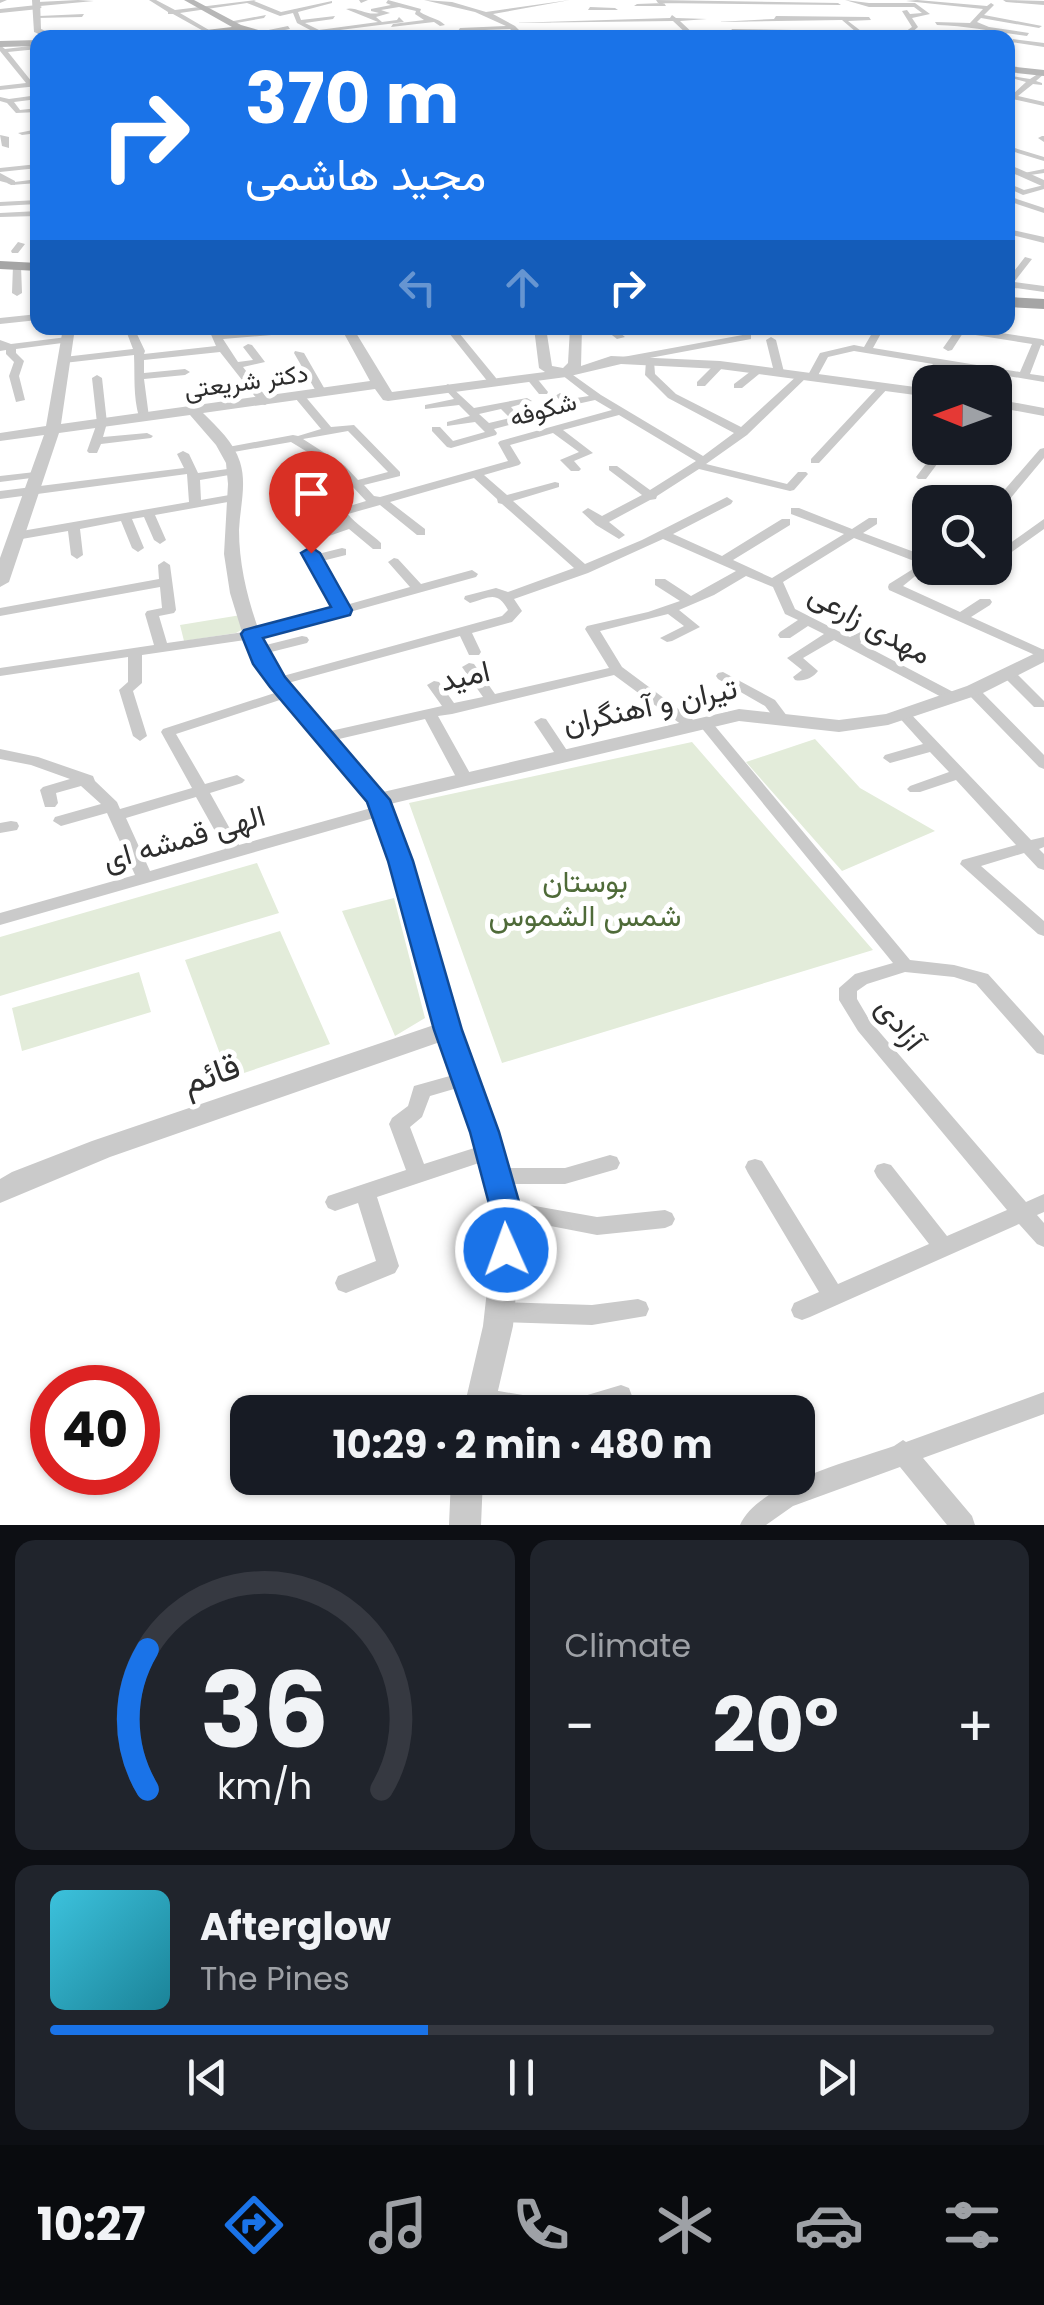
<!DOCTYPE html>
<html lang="en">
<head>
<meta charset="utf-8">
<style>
  body { margin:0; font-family:Poppins,Vazirmatn,sans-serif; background:#20242c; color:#f1f3f6; height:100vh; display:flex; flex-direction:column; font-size:38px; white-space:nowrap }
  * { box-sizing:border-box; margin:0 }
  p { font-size:32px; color:#9ea1a6 }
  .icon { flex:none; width:55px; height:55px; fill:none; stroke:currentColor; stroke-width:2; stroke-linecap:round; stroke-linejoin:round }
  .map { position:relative; height:1525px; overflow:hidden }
  .side { display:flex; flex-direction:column; gap:15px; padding:15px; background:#0d0f14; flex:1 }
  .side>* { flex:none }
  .hud { position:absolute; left:30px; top:30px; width:985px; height:305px; border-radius:20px; box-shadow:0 2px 8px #0004; background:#1a73e8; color:#fff; overflow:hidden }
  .needle { width:65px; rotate:271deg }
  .buttons { position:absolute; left:912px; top:365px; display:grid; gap:20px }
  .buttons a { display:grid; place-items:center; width:100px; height:100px; border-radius:20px; background:#171b24; box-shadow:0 2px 8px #0004; font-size:50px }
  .speed { position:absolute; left:30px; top:1365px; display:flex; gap:20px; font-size:50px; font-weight:700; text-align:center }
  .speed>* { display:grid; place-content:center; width:130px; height:130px; border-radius:50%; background:#171b24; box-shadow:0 2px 8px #0004; line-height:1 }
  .speed .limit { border:15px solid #d22; background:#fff; color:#111 }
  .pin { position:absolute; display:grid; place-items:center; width:85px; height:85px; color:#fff; margin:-102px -42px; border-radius:50% 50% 50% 0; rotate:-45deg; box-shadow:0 0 10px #0007 }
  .pin .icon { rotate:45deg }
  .me { position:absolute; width:110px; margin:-55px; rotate:358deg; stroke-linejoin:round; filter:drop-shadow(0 0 8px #0008) }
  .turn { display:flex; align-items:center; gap:35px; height:210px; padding:0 50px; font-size:45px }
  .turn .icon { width:130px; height:130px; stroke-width:2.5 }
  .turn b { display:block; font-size:70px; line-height:85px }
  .lanes { display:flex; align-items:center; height:95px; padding:0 50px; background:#0003; justify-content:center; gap:50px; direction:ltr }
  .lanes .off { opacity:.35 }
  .big { font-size:75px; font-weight:700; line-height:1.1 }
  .side .card { flex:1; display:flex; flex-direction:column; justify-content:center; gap:15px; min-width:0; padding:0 35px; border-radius:20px; background:#20242c }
  .side .dial { align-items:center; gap:0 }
  .dial svg { height:260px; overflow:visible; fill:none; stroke:#363941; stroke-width:7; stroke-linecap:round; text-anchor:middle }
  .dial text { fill:#f1f3f6; stroke:none }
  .song { display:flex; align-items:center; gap:30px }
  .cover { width:120px; height:120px; border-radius:15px; background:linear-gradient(135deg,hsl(190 70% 55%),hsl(190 70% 35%)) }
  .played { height:10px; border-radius:5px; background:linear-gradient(90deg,#1a73e8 40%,#363941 40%) }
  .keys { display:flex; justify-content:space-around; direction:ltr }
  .heat { display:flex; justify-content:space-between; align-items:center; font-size:55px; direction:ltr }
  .side .tiles { flex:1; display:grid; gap:15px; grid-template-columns:1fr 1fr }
  .card:last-child { grid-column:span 2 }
  .trip { position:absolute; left:230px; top:1395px; width:585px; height:100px; border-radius:20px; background:#171b24; box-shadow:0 2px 8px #0004; font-weight:700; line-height:100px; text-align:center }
  .menu { display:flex; height:160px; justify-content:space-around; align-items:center; background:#090b0e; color:#9ea1a6 }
  .menu .icon { width:70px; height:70px }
  .menu .active { color:#1a73e8 }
  .menu b { font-size:45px; color:#f1f3f6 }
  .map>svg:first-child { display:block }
  .green { fill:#e3ecda }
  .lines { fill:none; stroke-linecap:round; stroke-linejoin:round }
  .minor { fill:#cacaca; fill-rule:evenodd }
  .tertiary { fill:#cacaca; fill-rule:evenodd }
  .secondary { fill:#b7b7b7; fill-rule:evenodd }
  .primary { fill:#a5a5a5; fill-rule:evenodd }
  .route { fill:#1a73e8; stroke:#114b97; stroke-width:2.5 }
  .labels { text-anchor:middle; stroke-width:10; stroke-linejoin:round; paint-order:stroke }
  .far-street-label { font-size:25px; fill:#2d2d2d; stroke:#fff }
  .street-label { font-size:30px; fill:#2d2d2d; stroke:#fff }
  .park-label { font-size:30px; fill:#4f6b39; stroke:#fff }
  .near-street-label { font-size:35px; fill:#2d2d2d; stroke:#fff }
</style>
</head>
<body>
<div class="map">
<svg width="1044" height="1525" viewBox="0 0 1044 1525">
  <rect width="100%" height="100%" fill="#fff"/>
  <path class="green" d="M241 615 245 628 236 633 184 641 180 625Z
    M815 739 860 788 935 831 842 871 746 762Z
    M692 742 873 950 502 1063 409 803Z
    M257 863 279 913 0 996V937Z
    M394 898 425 1018 395 1036 342 911Z
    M280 931 330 1044 229 1078 185 960Z
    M139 972 151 1012 22 1051 12 1008Z"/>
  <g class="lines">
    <path class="minor" d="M0 0H7L0 3Z
      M78 0 94 1 40 6 42 7 39 9 0 13V9L37 5 35 4 38 2Z
      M149 0H156L175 10 256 0 254 1 281 12 332 1V3L298 12 301 20 335 16 333 19 305 23 319 30 378 22 346 9C356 6 366 16 379 13L371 11V9L391 5 386 3 388 0 421 9 420 12C429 18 438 18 445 25L440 26 434 22 391 27 393 24 424 20 415 14 416 11 399 7 381 10 390 13 376 17 382 22 397 20 399 17 404 22 276 38 312 31 297 23 293 13 280 16 247 3 180 13 209 30 207 33 173 14H168V12Z
      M359 0H368L361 3Z
      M424 0 452 2 486 12 570 0 493 14 515 26 524 35 521 38H513L517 35 510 29 458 31 460 28 506 26 475 12Z
      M656 0 838 3 841 5 658 3Z
      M845 0 869 3H915L930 14 912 18 918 27 910 34 920 38H909L902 34 912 27 902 11 907 10 910 14 922 13 914 7H869Z
      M917 0 987 6 991 3 994 5 984 15 1042 26 1039 28 981 18 977 22 989 27 1029 33 1027 36C996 32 968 26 937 25L935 22 970 23 983 9 906 1Z
      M1003 0 1044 1V5L1006 2Z
      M664 3 666 6H634L637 4Z
      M590 7 615 8 618 10H588Z
      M84 14 82 17 36 18 39 16Z
      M266 15 264 18 231 24 228 22Z
      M672 15 676 18 707 19 680 21 698 38H691L673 21 511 23 670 18Z
      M776 16 869 17 871 20 848 21 870 38H863L842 20 716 22 774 19Z
      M288 26 290 29 244 38 239 36Z
      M732 29 793 30 796 32H730Z
      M432 32 430 35 394 38 397 36Z
      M188 33 196 38H188L185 35Z
      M390 33 392 36H347L350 34Z
      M172 35H176L177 38H171Z
      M1013 39 1044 43V47L1011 42Z
      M0 45 5 49 38 45V49L8 52 32 82H38V86L0 90V86L26 83 0 51Z
      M1044 70V74L1036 81 1042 83V85L1033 84 1018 96 1044 102V106L1008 98V94L1012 95 1026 82 1011 78V76L1030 79Z
      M38 95V99L14 102 20 110 38 108V112L16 113 7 103 0 101V97L9 99Z
      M38 129V133L22 135 18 133Z
      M0 135 9 137V148L2 146Z
      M1042 136H1044V142L1038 138Z
      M1008 146 1044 157V161L1008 150Z
      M38 164V168L0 172V168Z
      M1044 169V173L1023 176 1019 174Z
      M38 179V183L11 185 7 183Z
      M1008 183 1024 190 1044 185V189L1023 195 1008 188Z
      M1008 196 1044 208V213L1008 201Z
      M38 200V204L0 206V202Z
      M38 211V216L0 217V213Z
      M1008 229 1044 237V243L1008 234Z
      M18 242 25 244 18 253H12L11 251Z
      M1025 257 1032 259 1014 282 1044 286V292L1008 287V279Z
      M17 263 21 266 22 293 17 296 12 293 13 266Z
      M38 314V320L0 324V318Z
      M125 328H164L160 331 136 332 145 351 144 354 216 346 209 330 212 328H217L220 334 291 328H323L318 331 223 339 238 362 253 360 243 347 248 344 252 345 265 362 243 367 270 402 265 405 261 404 220 352 144 360V373L185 369 190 372 185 375 144 379 149 417 144 420 139 417C133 395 135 377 134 355L64 363 59 360 64 357 133 349Z
      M445 328H455L496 378V382H488Z
      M603 328H614L625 337 617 339Z
      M875 328H884L873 348 1020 372 1032 344 963 333 952 350 948 351 943 348 955 331 948 328H968L1041 339 1044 340V346L1041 345 1030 374 1044 376V382L942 365 921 393 917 394 912 391 933 364 854 351 828 357 816 379 807 377 747 435 706 464 787 484 798 472H806L808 474 794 490 790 491 699 469 657 496 656 499 650 500 609 522 625 535 619 539 596 525 582 512 588 508 602 516 642 495 609 470V466H617L650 490 696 461 619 415 563 430 593 453 574 461 581 469 579 471H571L560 460 579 452 553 433 510 445 521 463 519 465 484 475 507 495 555 482 559 483V487L513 501 585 564 642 540 727 497 733 501 731 504 673 534 722 556 782 519H790V525L733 560 772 578 844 534 791 514V508H799L852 529 869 518H877V524L863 533 925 556 930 555V564H922L854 538 783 582 795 609 850 637 869 628 902 645 904 648 902 651 897 652 869 638 860 643 957 694 959 697 957 700H947L834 640 803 658 818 671C813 678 803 682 795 680L793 677 802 670 787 658 824 634 808 626 790 638H780L778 635 780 632 798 620 785 614 773 587 746 576 714 595 679 610 700 627 672 641 667 642 660 638 684 626 668 614 600 631 622 667 696 722 698 725 696 728H686L614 675 452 714 438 716 472 777 464 782 456 777 425 719 326 742 319 737 326 732 442 706 427 685 434 681 439 682 454 703 483 697 462 667 469 663 474 664 495 694 609 668 585 629 587 626 648 612 680 601 655 585V579H665L691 596 736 571 663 539 588 573 514 599 522 611 512 622 472 633 481 652 479 655H469L460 636 277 686 270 682 272 679 502 616 508 610C497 590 489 598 470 603L464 599 465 596 496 588 508 592 574 568 502 504 498 503 497 499 474 478 390 502 425 529V535H417L380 505 348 514C354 523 372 534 381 543V549H373L349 529 329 536 325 535V529L342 523 336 514 315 492V488H323L343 508 366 501 337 470 291 442 228 453 222 450 228 447 293 435 298 436 321 429 296 399V395H304L331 427 354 425 400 472V476L364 485 374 496 380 497 508 461 498 443 500 441 612 410 595 400 568 406 555 396 560 393 570 399 589 396 562 375 561 373 566 370 601 395 703 456 734 433 668 398 645 375 646 361H654L655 374 676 394 741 427 799 374 808 375 820 353 854 345 864 347ZM348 431 388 472 358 480 345 466 303 439Z
      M748 334 751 335V339L623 363 618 360 623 357Z
      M67 337 72 340 70 342 16 349V353L24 361 19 376 25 400 16 402 9 376 14 362 6 354V350L0 351V340L11 344Z
      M771 337 776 340 784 372 783 374 774 372 766 340Z
      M295 351 304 353 327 393 326 395 317 393 294 353Z
      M716 363 725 365 705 386H697V382Z
      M755 368 764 370 742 388H734V384Z
      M97 375 102 378 107 423 103 437 147 433 153 436 151 438 101 444 97 453H89L87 451 97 423 92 378Z
      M527 376H535L548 392 547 394H539L526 378Z
      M448 384 474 408 527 398 532 401 511 407 522 420 521 422 494 429 497 433 496 435 451 448 447 447 432 431V427H440L453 441 485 432 475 422 447 426V422L470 416 459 405 425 409V405L454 399 443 387ZM501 409 510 418 489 423 479 414Z
      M880 385 889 387 819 463H811V459Z
      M187 389 192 392 199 411 198 413 189 411 182 392Z
      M938 448H949L926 479H918L916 477Z
      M1044 448V458L999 512 995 513 994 502 1040 449Z
      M183 451 189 454 198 473 235 468 241 471 235 474 200 480 201 500 235 494 241 498 239 500 155 515 166 540 160 544 154 540 144 517 132 519 144 548 138 552 132 548 121 521 80 529 83 555 77 559 71 555 68 531 16 540 10 536 16 532 189 502 187 474 0 499V491L184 468 177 454Z
      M35 472 41 475 39 477 0 482V476Z
      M1044 519V529L995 564V554Z
      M342 548 346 549V555L322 561 346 605 410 587 388 562 394 558 398 559 421 584 472 570 478 574 476 577 252 639 142 655V683L133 691 147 736 140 741 133 736 119 690 128 682V657L0 676V668L154 645 145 614 147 611 162 608 160 587 0 616V608L159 579 158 565 164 561 170 565 176 610 174 613 159 616 167 643 251 631 334 608 305 553 311 549 318 554Z
      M977 568H991L980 575 974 571Z
      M913 569 919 573 903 586 960 612 980 599H990L992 602 990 605 971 617 1044 650V659L889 590 888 587 889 584Z
      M302 636 307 637 309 640 307 643 259 655 252 651 254 648Z
      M723 672 775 700 787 716 785 719H775L765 706 718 679 716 676 718 673Z
      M1011 672 1016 673 1044 701V707H1034L1006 679 1004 676 1006 673Z
      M972 686 977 687 1044 755V769L1039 767 967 693 965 690 967 687Z
      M287 689 292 690 294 693 292 696 176 734 205 784 237 775 245 780 242 783 210 793 239 845 382 805 390 810 388 814 0 925V913L135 875 107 813 61 826 53 821 55 817 101 804 81 786 56 793 58 803 55 807H45L40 790 43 787 70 779 31 765 0 759V749L38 757 93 776 95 781 117 802 120 809 192 788 161 732 163 729ZM196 797 225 849 150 871 126 818Z
      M902 709 907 710 1031 840 1044 837V847L1039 849 1044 854V870L1038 868 1024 853 981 866 1044 921V936L1038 934 960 864 962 860 1016 845 956 780 920 792H910L907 789 910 786 949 772 930 752 890 763 883 758 885 755 923 744 895 713Z
      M541 718 546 719 570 755 568 758H558L534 722Z
      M705 719 710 720 910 960 954 965 988 974 1044 1036V1055L1037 1053 976 984 954 977 905 972 867 984 857 991V999L870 1021 1026 1202 1044 1194V1212L1037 1215 1044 1223V1247L1037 1244 1019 1224 810 1317 802 1320 794 1317 791 1310 794 1303 819 1292 748 1173 745 1167 748 1161 755 1159 762 1161 838 1284 929 1244 877 1177 874 1171 877 1165 884 1163 891 1165 947 1236 1007 1210 858 1031 839 1000V988L855 974 893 963 700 726 698 723 700 720Z
      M11 821 17 822 19 826 17 830 0 833V823Z
      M464 1072 471 1074 473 1079 471 1084 430 1096 422 1117 410 1127 424 1164 490 1143 497 1145 500 1151 497 1157 377 1197 399 1266 395 1273 346 1293 338 1290 335 1283 338 1276 376 1261 358 1203 335 1211 328 1208 325 1202 328 1196 406 1170 389 1124 392 1118 408 1106 414 1086Z
      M610 1155 617 1157 620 1163 617 1169 565 1184H497L490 1182 487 1176 490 1170 497 1168H565Z
      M506 1201 597 1217 665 1210 672 1213 675 1219 672 1225 665 1228 597 1235 499 1216 496 1210 499 1204Z
      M638 1299 646 1302 649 1309 646 1316 592 1325 500 1322 492 1319 489 1312 492 1305 500 1302 592 1305Z
      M621 1385 629 1388 632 1396 629 1404 602 1412H497L473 1407 470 1399 473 1391 481 1388 564 1402Z
      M1044 1392V1414L923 1458 972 1516 975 1525H947L900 1467 793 1506 766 1525H740C757 1484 852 1461 894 1446L903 1440 906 1442Z"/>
    <path class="tertiary" d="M32 0H40L41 29 62 38H49L34 32Z
      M1008 164 1044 180V187L1008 171Z
      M0 173 15 181V185L0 181Z
      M63 328H75L61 424 370 381 341 328H353L392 392 545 372 539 368 534 328H546L552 366 563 368 568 363 570 328H582L581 366 611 356 720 361 930 389V397L720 369 621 364 566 377 388 401 383 400 375 389 203 413C217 427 234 442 240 462 247 484 240 507 239 530 239 563 247 597 258 628 282 692 339 742 383 792L739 709 839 720 886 714 967 686 1044 649V662L981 694 888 725 839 732 739 721 390 804 411 861 460 1030 497 1131 523 1219 513 1326 493 1412H463L483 1326 495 1219 471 1131 440 1042 110 1157 0 1203V1179L12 1172 92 1141 434 1025 389 861 368 802 270 686 242 632 230 593 224 554 228 484 226 463 216 445 190 415 59 433 9 582 0 587V558L44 435 0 441V433L46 426Z
      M995 399 1044 408V416L995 407Z
      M451 1478H483L481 1525H449Z"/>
    <path class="secondary" d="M184 0H194L241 25 286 38 244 31 137 38 232 27Z
      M38 40V46L0 47V41Z
      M1008 66 1044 70V76L1008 72Z"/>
    <path class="primary" d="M0 261 38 263V271L0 269Z
      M1008 297 1044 299V309L1008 307Z"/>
  </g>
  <path class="route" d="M311 547 320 553 352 610 350 615 263 638 285 677 390 800 413 861 462 1030 499 1132 524 1219 517 1260 506 1264 495 1260 490 1250 493 1219 470 1132 434 1030 388 861 367 802 270 687 253 664 241 634 244 630 331 607 301 553Z"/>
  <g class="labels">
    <g class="far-street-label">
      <text transform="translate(246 381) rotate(-8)" y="9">دکتر شریعتی</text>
      <text transform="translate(543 409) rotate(-15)" y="9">شکوفه</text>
    </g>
    <g class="street-label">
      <text transform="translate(870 624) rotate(29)" y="10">مهدی زارعی</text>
      <text transform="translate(465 676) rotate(-13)" y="10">امید</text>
      <text transform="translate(650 706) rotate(-12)" y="10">تیران و آهنگران</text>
      <text transform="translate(184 838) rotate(-16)" y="10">الهی قمشه ای</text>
      <text transform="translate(900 1024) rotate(52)" y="10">آزادی</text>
    </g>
    <g class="park-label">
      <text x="585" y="892">بوستان<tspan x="585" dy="34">شمس الشموس</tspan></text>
    </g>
    <g class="near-street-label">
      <text transform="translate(211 1074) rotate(-19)" y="12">قائم</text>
    </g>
  </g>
</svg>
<div class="buttons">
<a><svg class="needle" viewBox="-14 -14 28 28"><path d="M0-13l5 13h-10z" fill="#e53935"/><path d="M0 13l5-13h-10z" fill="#9ea1a6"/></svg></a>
<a><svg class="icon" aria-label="search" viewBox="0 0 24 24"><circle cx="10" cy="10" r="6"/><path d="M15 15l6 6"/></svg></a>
</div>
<div class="speed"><div class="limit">40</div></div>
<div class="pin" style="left:311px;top:553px;background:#d93025"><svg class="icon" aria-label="arrive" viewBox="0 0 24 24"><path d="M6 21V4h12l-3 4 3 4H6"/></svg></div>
<svg class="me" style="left:506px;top:1250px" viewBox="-20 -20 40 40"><circle r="17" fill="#1a73e8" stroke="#fff" stroke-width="3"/><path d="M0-11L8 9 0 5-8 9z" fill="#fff"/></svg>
<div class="trip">10:29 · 2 min · 480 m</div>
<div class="hud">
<div class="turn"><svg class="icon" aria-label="right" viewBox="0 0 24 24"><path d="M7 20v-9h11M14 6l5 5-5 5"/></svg><div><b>370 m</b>مجید هاشمی</div></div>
<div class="lanes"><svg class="icon off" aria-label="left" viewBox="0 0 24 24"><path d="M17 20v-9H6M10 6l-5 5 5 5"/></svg><svg class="icon off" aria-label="ahead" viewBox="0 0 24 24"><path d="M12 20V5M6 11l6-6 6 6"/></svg><svg class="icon" aria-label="right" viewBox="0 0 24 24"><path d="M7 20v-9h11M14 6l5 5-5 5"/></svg></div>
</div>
</div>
<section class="side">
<div class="tiles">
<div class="card dial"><svg viewBox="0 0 100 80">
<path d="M14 69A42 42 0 1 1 86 69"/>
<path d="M14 69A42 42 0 0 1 14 26" stroke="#1a73e8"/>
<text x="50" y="56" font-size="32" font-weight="700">36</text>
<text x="50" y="72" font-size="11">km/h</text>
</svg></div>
<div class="card"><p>Climate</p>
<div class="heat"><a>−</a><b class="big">20°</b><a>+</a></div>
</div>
<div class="card">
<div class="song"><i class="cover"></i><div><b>Afterglow</b><p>The Pines</p></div></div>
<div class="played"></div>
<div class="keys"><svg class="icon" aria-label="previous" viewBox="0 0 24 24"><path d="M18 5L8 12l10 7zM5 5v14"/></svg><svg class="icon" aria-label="pause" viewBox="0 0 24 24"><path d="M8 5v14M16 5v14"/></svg><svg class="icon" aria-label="next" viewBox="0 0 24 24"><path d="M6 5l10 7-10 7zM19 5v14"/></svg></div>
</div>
</div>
</section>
<nav class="menu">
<b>10:27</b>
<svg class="icon active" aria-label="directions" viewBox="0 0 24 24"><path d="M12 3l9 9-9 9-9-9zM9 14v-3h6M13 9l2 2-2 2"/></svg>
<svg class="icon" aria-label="music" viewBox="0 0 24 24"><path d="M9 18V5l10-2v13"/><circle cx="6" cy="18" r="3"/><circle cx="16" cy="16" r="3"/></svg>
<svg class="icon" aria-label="phone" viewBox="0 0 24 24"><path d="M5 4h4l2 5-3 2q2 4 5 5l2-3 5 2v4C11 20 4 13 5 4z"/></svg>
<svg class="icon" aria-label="climate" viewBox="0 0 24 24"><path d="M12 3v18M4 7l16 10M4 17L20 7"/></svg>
<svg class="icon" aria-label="car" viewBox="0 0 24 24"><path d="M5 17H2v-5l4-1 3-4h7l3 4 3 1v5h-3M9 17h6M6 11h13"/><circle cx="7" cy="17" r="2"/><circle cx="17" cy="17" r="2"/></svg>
<svg class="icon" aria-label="filters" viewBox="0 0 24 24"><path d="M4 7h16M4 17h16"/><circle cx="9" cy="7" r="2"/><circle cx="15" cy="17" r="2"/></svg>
</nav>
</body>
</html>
